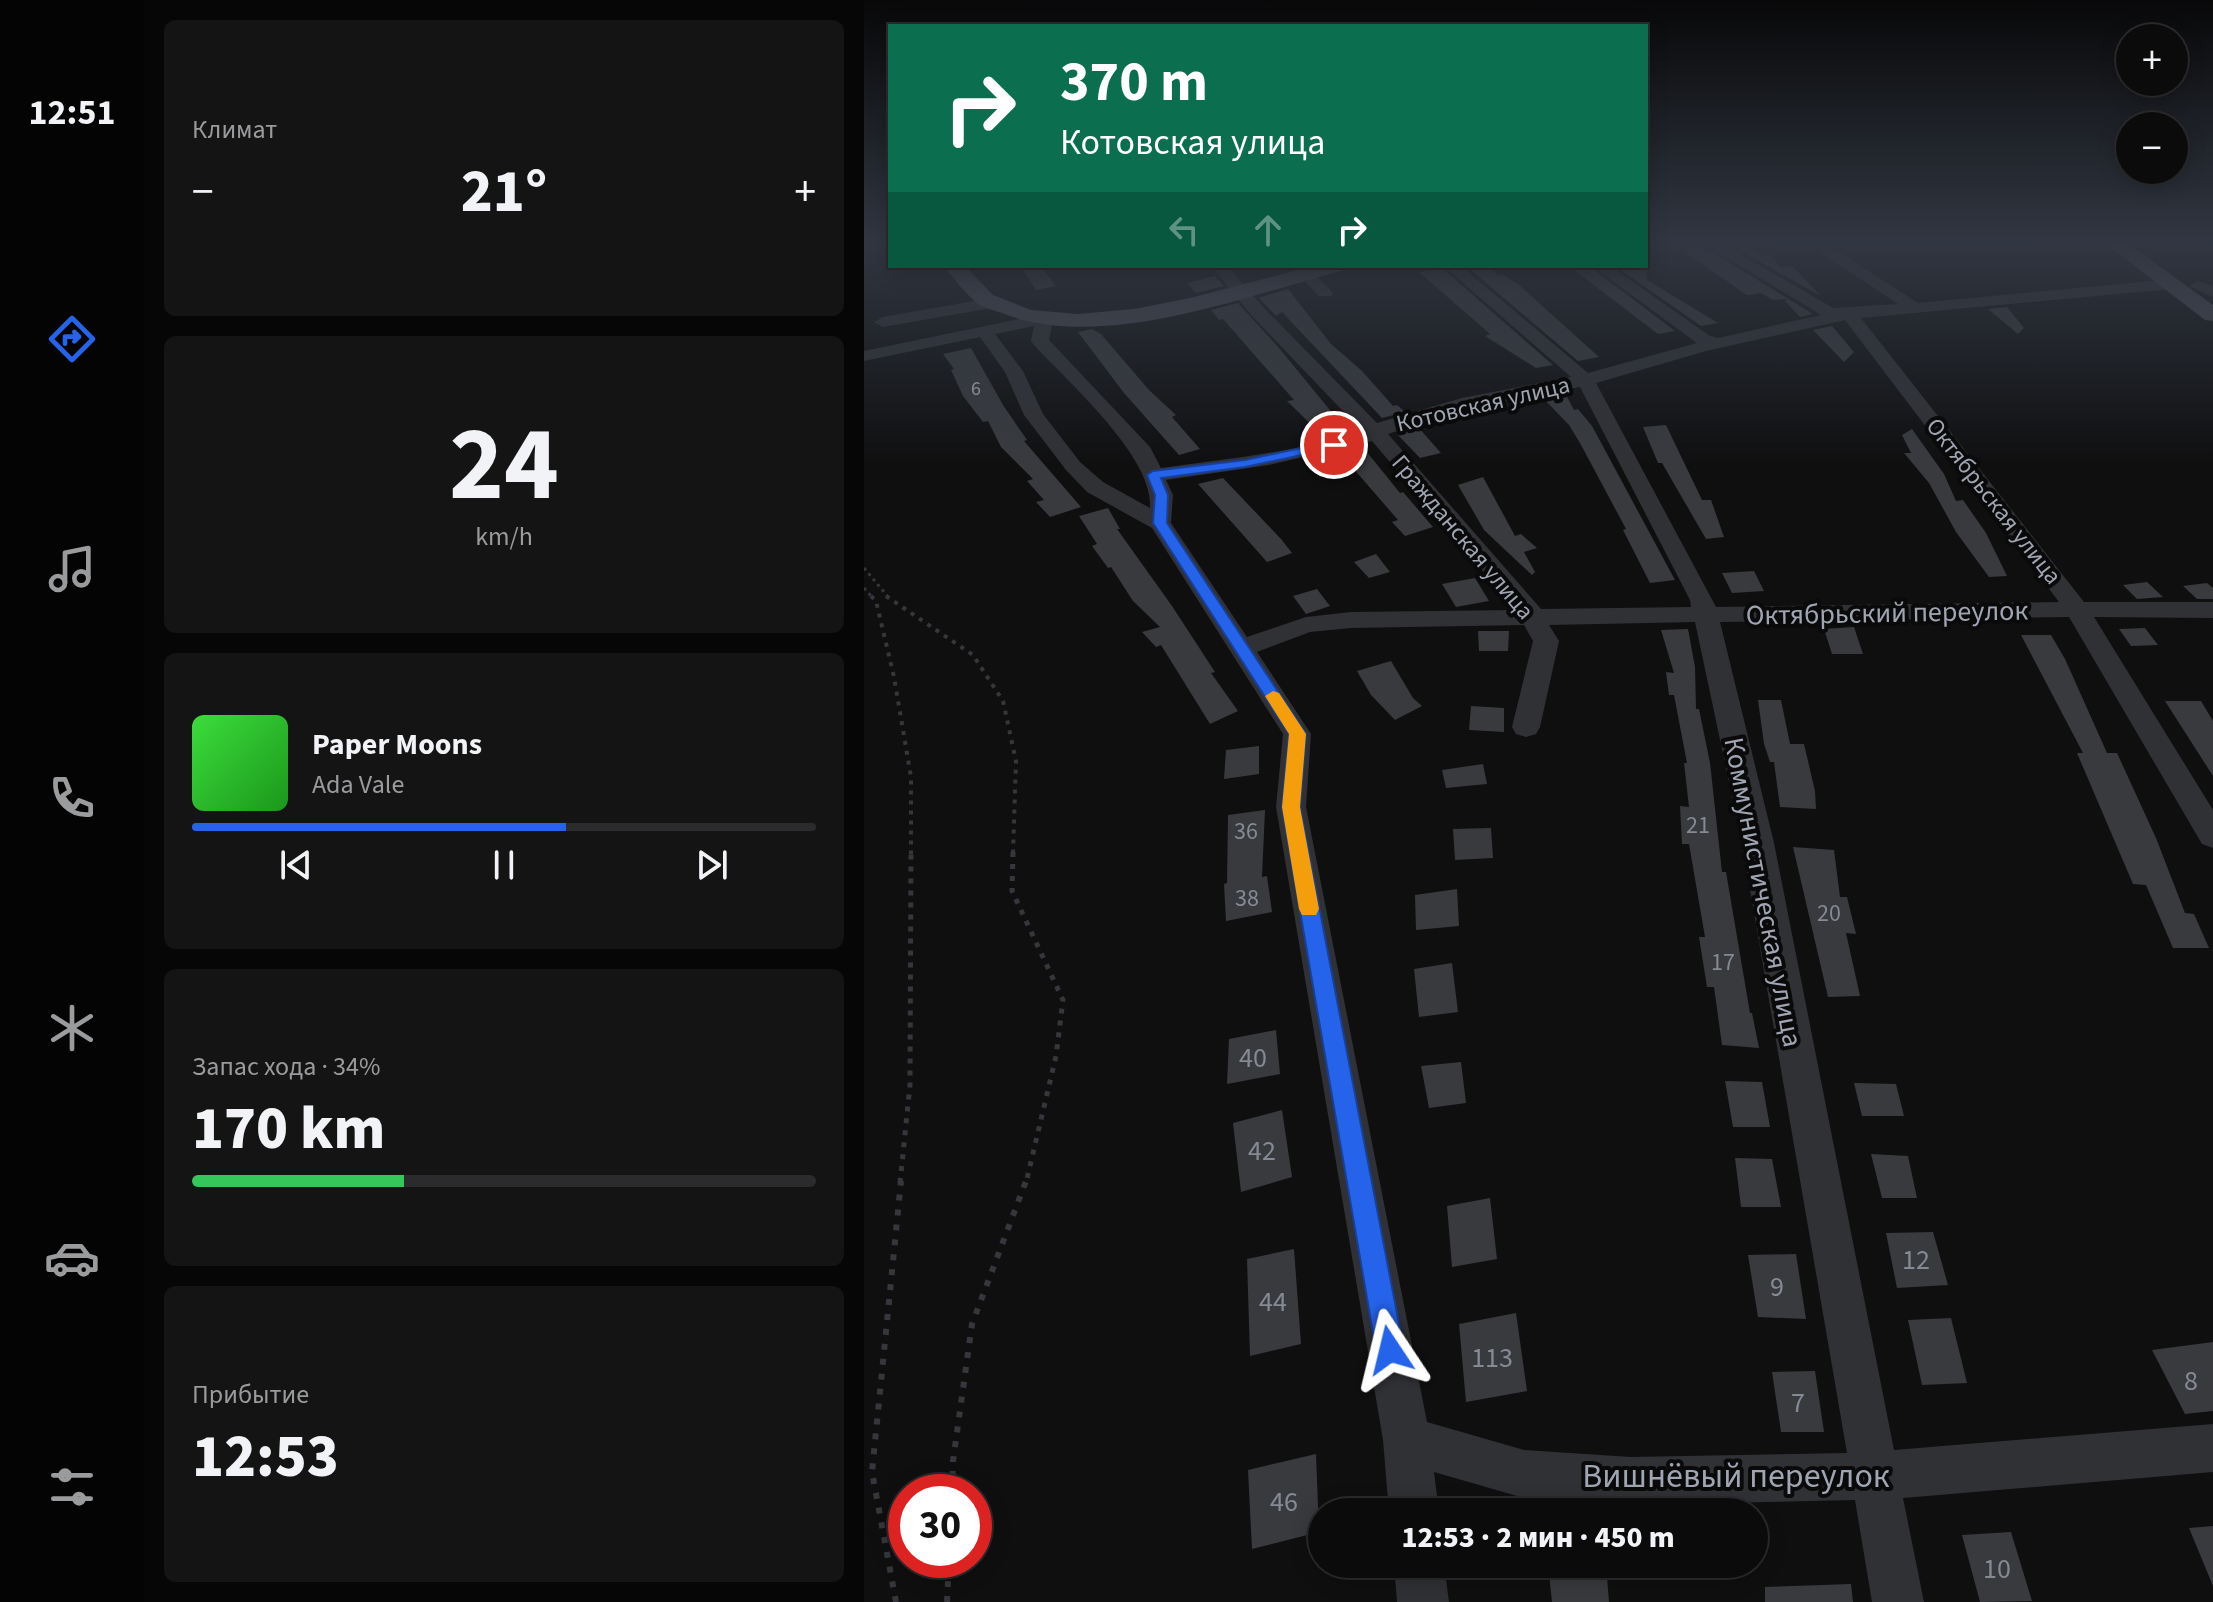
<!DOCTYPE html>
<html lang="ru">
<head>
<meta charset="utf-8">
<style>
  body { margin:0; font-family:"Source Sans 3",sans-serif; background:#141415; color:#f1f3f6; height:100vh; display:flex; flex-direction:column; font-size:30px; white-space:nowrap }
  * { box-sizing:border-box; margin:0 }
  p { font-size:26px; color:#9a9b9d }
  .icon { flex:none; width:44px; height:44px; fill:none; stroke:currentColor; stroke-width:2; stroke-linecap:round; stroke-linejoin:round }
  .map { position:relative; flex:1; overflow:hidden }
  .panel { display:flex; flex-direction:column; gap:20px; padding:20px; background:#060607; width:720px }
  .panel>* { flex:none }
  .guide { position:absolute; left:24px; top:24px; width:760px; height:244px; border-radius:0px; box-shadow:0 4px 20px #0003,0 0 0 2px #2b2b2d; background:#0b6e4f; color:#fff; overflow:hidden }
  .buttons { position:absolute; left:1252px; top:24px; display:grid; gap:16px }
  .buttons a { display:grid; place-items:center; width:72px; height:72px; border-radius:50%; background:#0b0b0c; box-shadow:0 4px 20px #0003,0 0 0 2px #2b2b2d; font-size:40px }
  .speed { position:absolute; left:24px; top:1474px; display:flex; gap:16px; font-size:40px; font-weight:700; text-align:center }
  .speed>* { display:grid; place-content:center; width:104px; height:104px; border-radius:50%; background:#0b0b0c; box-shadow:0 4px 20px #0003,0 0 0 2px #2b2b2d; line-height:1 }
  .speed .limit { border:12px solid #d22; background:#fff; color:#111 }
  .pin { position:absolute; display:grid; place-items:center; width:68px; height:68px; color:#fff; margin:-34px; border:4px solid #fff; border-radius:50%; box-shadow:0 2px 8px #0007 }
  .me { position:absolute; width:88px; margin:-44px; rotate:350deg; stroke-linejoin:round; filter:drop-shadow(0 0 6px #0008) }
  .turn { display:flex; align-items:center; gap:28px; height:168px; padding:0 40px; font-size:36px }
  .turn .icon { width:104px; height:104px; stroke-width:2.5 }
  .turn b { display:block; font-size:56px; line-height:68px }
  .lanes { display:flex; align-items:center; height:76px; padding:0 40px; background:#0003; justify-content:center; gap:40px; direction:ltr }
  .lanes .off { opacity:.35 }
  .big { font-size:60px; font-weight:800; line-height:1.1 }
  .panel .widget { flex:1; display:flex; flex-direction:column; justify-content:center; gap:12px; min-width:0; padding:0 28px; border-radius:12px; background:#141415 }
  .panel .dial { align-items:center; gap:0 }
  .dial b { font-size:104px; line-height:1 }
  .song { display:flex; align-items:center; gap:24px }
  .cover { width:96px; height:96px; border-radius:12px; background:linear-gradient(135deg,hsl(120 70% 55%),hsl(120 70% 35%)) }
  .played { height:8px; border-radius:4px; background:linear-gradient(90deg,#2563eb 60%,#2b2b2d 60%) }
  .keys { display:flex; justify-content:space-around; direction:ltr }
  .heat { display:flex; justify-content:space-between; align-items:center; font-size:44px; direction:ltr }
  .charge { height:12px; border-radius:6px; background:linear-gradient(90deg,#34c759 34%,#2b2b2d 0) }
  .trip { position:absolute; left:444px; top:1498px; width:460px; height:80px; border-radius:40px; background:#0b0b0c; box-shadow:0 4px 20px #0003,0 0 0 2px #2b2b2d; font-weight:800; line-height:80px; text-align:center }
  main { display:flex; flex:1; min-height:0 }
  .tabs { display:flex; flex-direction:column; width:144px; justify-content:space-around; align-items:center; background:#040405; color:#9a9b9d }
  .tabs .icon { width:56px; height:56px }
  .tabs .on { color:#2563eb }
  .tabs b { font-size:36px; color:#f1f3f6 }
  .map>svg:first-child { display:block }
  .building { fill:#383a3e }
  .lines { fill:none; stroke-linecap:round; stroke-linejoin:round }
  .path-far3 { stroke:#36373c; stroke-width:3; stroke-dasharray:3 4; stroke-linecap:butt }
  .path-far2 { stroke:#36373c; stroke-width:4; stroke-dasharray:4 6; stroke-linecap:butt }
  .path-far1 { stroke:#36373c; stroke-width:5; stroke-dasharray:5 7; stroke-linecap:butt }
  .path { stroke:#36373c; stroke-width:6; stroke-dasharray:6 9; stroke-linecap:butt }
  .minor { fill:#303135; fill-rule:evenodd }
  .major { fill:#4c4d54; fill-rule:evenodd }
  .route { fill:#2563eb; stroke:#184099; stroke-width:2 }
  .slow { fill:#f59e0b }
  .labels { text-anchor:middle; stroke-width:8; stroke-linejoin:round; paint-order:stroke }
  .far-number-label { font-size:20px; fill:#858a95 }
  .far-street-label { font-size:24px; fill:#9fa5b2; stroke:#0a0a0b }
  .number-label { font-size:24px; fill:#858a95 }
  .street-label { font-size:28px; fill:#9fa5b2; stroke:#0a0a0b }
  .near-number-label { font-size:28px; fill:#858a95 }
  .near-street-label { font-size:34px; fill:#9fa5b2; stroke:#0a0a0b }
</style>
</head>
<body>
<main>
<nav class="tabs">
<b>12:51</b>
<svg class="icon on" aria-label="directions" viewBox="0 0 24 24"><path d="M12 3l9 9-9 9-9-9zM9 14v-3h6M13 9l2 2-2 2"/></svg>
<svg class="icon" aria-label="music" viewBox="0 0 24 24"><path d="M9 18V5l10-2v13"/><circle cx="6" cy="18" r="3"/><circle cx="16" cy="16" r="3"/></svg>
<svg class="icon" aria-label="phone" viewBox="0 0 24 24"><path d="M5 4h4l2 5-3 2q2 4 5 5l2-3 5 2v4C11 20 4 13 5 4z"/></svg>
<svg class="icon" aria-label="climate" viewBox="0 0 24 24"><path d="M12 3v18M4 7l16 10M4 17L20 7"/></svg>
<svg class="icon" aria-label="car" viewBox="0 0 24 24"><path d="M5 17H2v-5l4-1 3-4h7l3 4 3 1v5h-3M9 17h6M6 11h13"/><circle cx="7" cy="17" r="2"/><circle cx="17" cy="17" r="2"/></svg>
<svg class="icon" aria-label="filters" viewBox="0 0 24 24"><path d="M4 7h16M4 17h16"/><circle cx="9" cy="7" r="2"/><circle cx="15" cy="17" r="2"/></svg>
</nav>
<section class="panel">
<div class="widget"><p>Климат</p>
<div class="heat"><a>−</a><b class="big">21°</b><a>+</a></div>
</div>
<div class="widget dial"><b>24</b><p>km/h</p></div>
<div class="widget">
<div class="song"><i class="cover"></i><div><b>Paper Moons</b><p>Ada Vale</p></div></div>
<div class="played"></div>
<div class="keys"><svg class="icon" aria-label="previous" viewBox="0 0 24 24"><path d="M18 5L8 12l10 7zM5 5v14"/></svg><svg class="icon" aria-label="pause" viewBox="0 0 24 24"><path d="M8 5v14M16 5v14"/></svg><svg class="icon" aria-label="next" viewBox="0 0 24 24"><path d="M6 5l10 7-10 7zM19 5v14"/></svg></div>
</div>
<div class="widget"><p>Запас хода · 34%</p><b class="big">170 km</b><div class="charge"></div></div>
<div class="widget"><p>Прибытие</p><b class="big">12:53</b></div>
</section>
<div class="map">
<svg width="1349" height="1602" viewBox="0 0 1349 1602">
  <rect width="100%" height="100%" fill="#0f0f10"/>
  <path class="building" d="M884 243 896 256 905 255 916 267 928 266 957 296 866 245Z
    M840 247 949 314 936 317 921 301 923 299 909 300 897 293 883 295 816 249Z
    M156 266H177L192 286 172 290Z
    M602 266H626L634 275 638 274 655 285 735 357 714 361Z
    M705 266H725L811 331 794 334Z
    M751 266H782L783 280 854 323 837 326Z
    M578 268 689 365 672 368 621 336 626 334 555 272Z
    M351 276 360 286 332 293 323 283Z
    M424 289 467 344 498 371 529 406 533 405 541 412 518 418 418 312 412 316 395 298Z
    M374 303 415 348 484 432 461 438 423 401 430 400 359 319 355 320 347 310Z
    M1143 307 1160 328 1154 334 1124 309Z
    M968 326 990 352 980 362 949 330Z
    M228 329 237 334 285 390 312 415 308 417 336 449 315 455 260 393 214 332Z
    M107 348 139 405 163 440 160 441 217 507 186 517 172 502 180 500 163 481 169 479 137 447 124 421 119 422 99 396 87 370 90 369 79 354Z
    M701 393 710 410 714 409 728 426 811 580 786 583 759 530 762 529 716 443 705 425 678 397Z
    M802 425 838 500H847L860 537 842 539 798 463H794L779 427Z
    M554 427 577 453 556 458 533 434Z
    M1048 429 1080 474 1092 501 1099 500 1122 533 1143 576 1125 577 1092 532 1065 483 1040 453H1047L1038 435Z
    M498 446 536 493 539 492 569 527 541 536 528 522 534 520 475 452Z
    M619 477 651 536 657 534 673 548 660 552 671 572 668 575 620 530 594 485Z
    M359 478 417 539 428 553 403 562 334 484Z
    M244 508 256 529H253L308 606 351 672 347 673 374 711 346 724 297 645 292 647 278 632 296 627 269 601 247 567 244 568 228 546 233 544 215 516Z
    M512 554 526 572 505 578 490 562Z
    M890 571 900 591 868 593 858 573Z
    M611 578 625 601 592 607 578 584Z
    M1283 582 1299 597 1273 599 1259 585Z
    M1343 583 1349 588V599H1333L1319 586Z
    M453 589 466 606 442 614 429 596Z
    M990 627 999 654H968L960 629Z
    M1281 628 1294 645 1267 646 1255 629Z
    M824 629 831 667 832 709H835L846 763 858 872H862L886 1013H888L895 1048 858 1045 850 987H843L835 937H841L825 844H818L816 806 825 807 820 763H823L810 695H805L802 672 810 673 797 630Z
    M614 631H645L644 651H615Z
    M1157 635H1187L1201 659 1243 753H1253L1292 838 1321 913 1330 914 1345 948H1309L1282 885 1269 884 1213 753H1219Z
    M527 661 549 698 558 706 531 720 507 695 493 671Z
    M894 700H917L926 744H940L951 791 952 809 916 807 910 762H906L900 744Z
    M1301 701H1337L1349 721V776Z
    M607 706 640 708V732L605 730Z
    M395 746V774L360 779 362 750Z
    M619 764 623 784 582 788 578 770Z
    M401 810 398 877 403 876 408 912 362 921 360 884 363 883 364 815Z
    M627 828 629 858 591 860 589 829Z
    M929 847 970 850 976 897H983L992 934 982 933 996 996 964 997Z
    M593 889 595 926 552 930 551 895Z
    M588 963 594 1012 555 1017 550 969Z
    M412 1030 416 1074 363 1084 365 1039Z
    M597 1062 602 1103 565 1108 557 1066Z
    M861 1081 898 1082 906 1127H869Z
    M990 1083 1032 1084 1040 1116H998Z
    M418 1110 428 1177 377 1192 369 1123Z
    M1007 1154 1044 1156 1053 1198H1018Z
    M871 1158 908 1159 917 1207H877Z
    M626 1198 633 1259 588 1267 583 1206Z
    M1069 1232 1084 1285 1033 1288 1022 1233Z
    M430 1249 437 1344 386 1356 383 1259Z
    M932 1254 942 1319 894 1317 884 1255Z
    M652 1313 663 1391 602 1402 595 1324Z
    M1087 1318 1103 1383 1058 1385 1044 1320Z
    M1349 1342V1411L1321 1414 1288 1350Z
    M951 1371 960 1432H917L908 1372Z
    M452 1454 455 1532 388 1549 384 1470Z
    M1349 1526V1586L1325 1528Z
    M1147 1532 1168 1601 1116 1602 1098 1535Z
    M684 1564H742L745 1602H688Z
    M987 1584 989 1602H901V1587Z"/>
  <g class="lines">
    <path class="path-far3" d="M0 568 25 598
      M0 588 9 598"/>
    <path class="path-far2" d="M7 596 12 601 30 677 47 777V854
      M22 596 109 655 139 701 152 761 149 854"/>
    <path class="path-far1" d="M149 852 148 891 199 1000 192 1056 162 1183
      M36 1183 46 1085 47 852"/>
    <path class="path" d="M88 1492 89 1461 108 1324 162 1181
      M32 1602 8 1472 37 1181
      M83 1602 85 1560"/>
    <path class="minor" d="M834 240H852L969 308 1034 304 938 240H956L1054 303 1308 279 1316 284 1308 289 997 318 1220 602H1349V618L1230 617 1349 810V848L1338 844 1205 617 856 622 910 843 1030 1450 1349 1424V1472L1039 1498 1060 1602H1008L991 1500 767 1505 660 1498 570 1472 575 1512H525L519 1440 412 807 419 734 288 528 223 492 202 470 160 415 141 372 116 337 0 361V351L180 314 186 315 189 319 185 340 286 447 297 468C364 459 433 452 498 431L388 316 347 266H363L400 308 513 423 598 398 707 377 580 266H597L724 373 833 343 728 266H746L846 336 854 338 957 315ZM981 320 1195 602 852 607 732 383 842 351ZM170 326 167 341 170 345C204 382 290 457 286 508L239 482 216 462 179 414 159 371 131 334ZM716 387 826 600 827 607 677 609 524 434 601 409ZM508 441 652 610 487 612 442 617 383 637 307 523 309 495 302 480 405 465ZM831 622 878 843 983 1453 767 1457 660 1450 563 1422 442 807 447 734 393 652 446 632 487 628 660 625 669 641 648 727 652 734 662 737 672 734 676 727 695 641 685 625Z
      M426 266H443L469 293 467 296H455Z
      M1333 281 1349 286V297L1325 286Z
      M127 298 133 299 135 303 133 307 19 327 10 322 19 317Z
      M530 1564H580L585 1602H533Z"/>
    <path class="major" d="M1237 240H1259L1349 305V321L1341 320Z
      M80 266H101L129 295 167 310 214 314 270 309 326 298 449 266H484L481 270C379 296 237 354 135 312 128 310 118 307 113 303 101 293 89 278 80 266Z"/>
  </g>
  <linearGradient id="sky" x2="0" y2="1"><stop stop-color="#080809"/><stop offset="0.52" stop-color="#313742"/><stop offset="1" stop-color="#313742" stop-opacity="0"/></linearGradient>
  <rect width="1349" height="465" fill="url(#sky)"/>
  <path class="route" d="M470 441 476 445 475 447 381 467 297 478 304 495 303 523 442 734 436 807 540 1350 536 1359 526 1363 516 1359 512 1350 418 807 425 734 289 523 291 495 283 475 289 471 381 460Z"/>
  <path class="slow" d="M409 691 415 693 442 734 436 807 455 909 452 915H438L435 909 418 807 425 734 401 696Z"/>
  <g class="labels">
    <g class="far-number-label">
      <text x="112" y="395">6</text>
    </g>
    <g class="far-street-label">
      <text transform="translate(619 404) rotate(-13)" y="8">Котовская улица</text>
      <text transform="translate(1130 501) rotate(52)" y="8">Октябрьская улица</text>
      <text transform="translate(599 537) rotate(50)" y="8">Гражданская улица</text>
    </g>
    <g class="number-label">
      <text x="834" y="833">21</text>
      <text x="382" y="839">36</text>
      <text x="383" y="906">38</text>
      <text x="965" y="921">20</text>
      <text x="859" y="970">17</text>
    </g>
    <g class="street-label">
      <text transform="translate(1023 612) rotate(-1)" y="10">Октябрьский переулок</text>
      <text transform="translate(900 892) rotate(79)" y="10">Коммунистическая улица</text>
    </g>
    <g class="near-number-label">
      <text x="389" y="1067">40</text>
      <text x="398" y="1160">42</text>
      <text x="1052" y="1269">12</text>
      <text x="913" y="1296">9</text>
      <text x="409" y="1311">44</text>
      <text x="628" y="1367">113</text>
      <text x="1327" y="1390">8</text>
      <text x="934" y="1412">7</text>
      <text x="420" y="1511">46</text>
      <text x="1133" y="1578">10</text>
    </g>
    <g class="near-street-label">
      <text x="872" y="1487">Вишнёвый переулок</text>
    </g>
  </g>
</svg>
<div class="buttons">
<a>+</a>
<a>−</a>
</div>
<div class="speed"><div class="limit">30</div></div>
<div class="pin" style="left:470px;top:445px;background:#d93025"><svg class="icon" aria-label="arrive" viewBox="0 0 24 24"><path d="M6 21V4h12l-3 4 3 4H6"/></svg></div>
<svg class="me" style="left:526px;top:1350px" viewBox="-20 -20 40 40"><path d="M0-17L14 15 0 8-14 15z" fill="#2563eb" stroke="#fff" stroke-width="4"/></svg>
<div class="trip">12:53 · 2 мин · 450 m</div>
<div class="guide">
<div class="turn"><svg class="icon" aria-label="right" viewBox="0 0 24 24"><path d="M7 20v-9h11M14 6l5 5-5 5"/></svg><div><b>370 m</b>Котовская улица</div></div>
<div class="lanes"><svg class="icon off" aria-label="left" viewBox="0 0 24 24"><path d="M17 20v-9H6M10 6l-5 5 5 5"/></svg><svg class="icon off" aria-label="ahead" viewBox="0 0 24 24"><path d="M12 20V5M6 11l6-6 6 6"/></svg><svg class="icon" aria-label="right" viewBox="0 0 24 24"><path d="M7 20v-9h11M14 6l5 5-5 5"/></svg></div>
</div>
</div>
</main>
</body>
</html>
